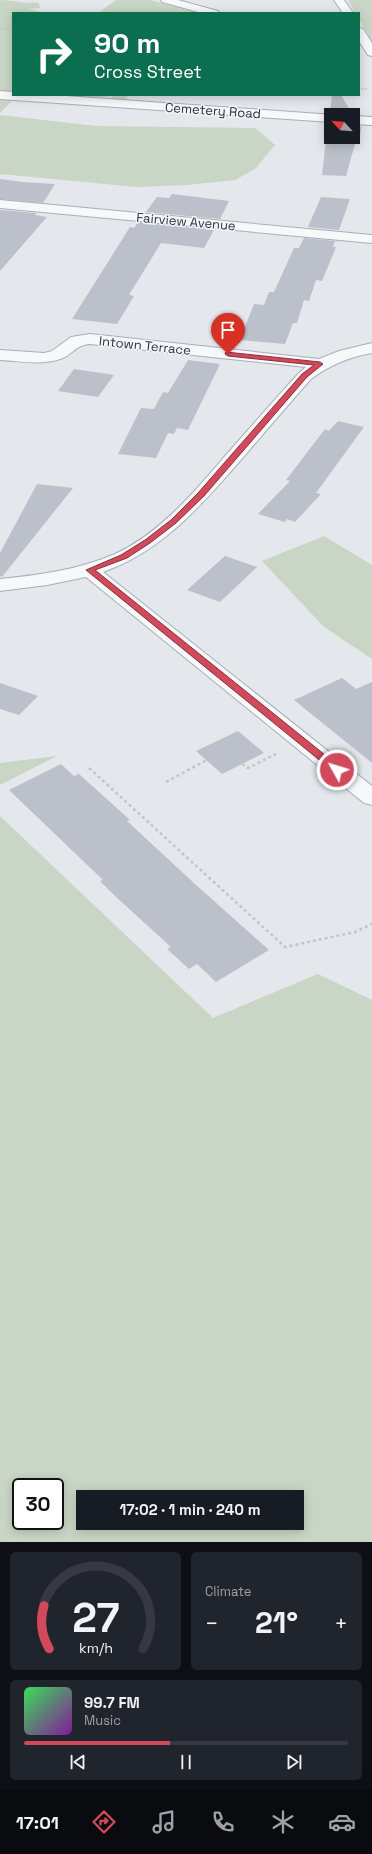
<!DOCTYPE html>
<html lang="en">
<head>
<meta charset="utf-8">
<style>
  body { margin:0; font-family:"Space Grotesk",sans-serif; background:#20242c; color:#f1f3f6; height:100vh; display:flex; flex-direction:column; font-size:15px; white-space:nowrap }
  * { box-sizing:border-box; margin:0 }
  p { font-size:13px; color:#9ea1a6 }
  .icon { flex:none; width:22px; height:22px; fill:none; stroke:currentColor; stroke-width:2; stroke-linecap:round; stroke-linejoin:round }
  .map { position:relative; height:1542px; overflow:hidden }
  .details { display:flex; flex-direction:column; gap:10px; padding:10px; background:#0d0f14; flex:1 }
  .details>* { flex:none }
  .banner { position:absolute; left:12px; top:12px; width:348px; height:84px; border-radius:0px; box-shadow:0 2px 10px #0003; background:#0b6e4f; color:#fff; overflow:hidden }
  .needle { width:26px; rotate:296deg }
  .fabs { position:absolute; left:324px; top:108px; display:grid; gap:8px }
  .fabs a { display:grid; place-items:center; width:36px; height:36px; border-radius:0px; background:#171b24; box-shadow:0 2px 10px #0003; font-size:20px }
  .speed { position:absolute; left:12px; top:1478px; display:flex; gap:8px; font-size:20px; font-weight:700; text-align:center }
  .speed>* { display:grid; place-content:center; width:52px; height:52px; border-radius:50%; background:#171b24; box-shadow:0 2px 10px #0003; line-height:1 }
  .speed .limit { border:2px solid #111; border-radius:6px; background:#fff; color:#111 }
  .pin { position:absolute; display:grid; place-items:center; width:34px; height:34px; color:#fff; margin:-41px -17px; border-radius:50% 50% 50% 0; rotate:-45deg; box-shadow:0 0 4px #0007 }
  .pin .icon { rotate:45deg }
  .me { position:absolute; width:44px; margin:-22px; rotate:309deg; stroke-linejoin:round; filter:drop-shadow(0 0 3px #0008) }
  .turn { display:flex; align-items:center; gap:14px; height:84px; padding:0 16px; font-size:18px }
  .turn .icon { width:52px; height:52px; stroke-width:2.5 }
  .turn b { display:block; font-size:28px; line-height:34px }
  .big { font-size:30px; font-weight:700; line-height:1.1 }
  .details .card { flex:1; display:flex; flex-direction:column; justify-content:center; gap:6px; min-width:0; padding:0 14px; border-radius:6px; background:#20242c }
  .details .dial { align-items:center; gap:0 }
  .dial svg { height:104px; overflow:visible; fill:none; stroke:#363941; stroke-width:7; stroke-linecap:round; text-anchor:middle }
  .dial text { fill:#f1f3f6; stroke:none }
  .song { display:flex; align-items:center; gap:12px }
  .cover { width:48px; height:48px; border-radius:6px; background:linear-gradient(135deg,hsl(130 70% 55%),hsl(290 70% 35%)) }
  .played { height:4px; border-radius:2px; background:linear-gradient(90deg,#d1495b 45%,#363941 45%) }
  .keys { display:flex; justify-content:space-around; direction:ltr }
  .heat { display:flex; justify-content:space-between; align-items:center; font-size:22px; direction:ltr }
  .details .tiles { flex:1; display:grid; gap:10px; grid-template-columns:1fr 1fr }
  .card:last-child { grid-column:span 2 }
  .trip { position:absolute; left:76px; top:1490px; width:228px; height:40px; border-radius:0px; background:#171b24; box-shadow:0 2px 10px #0003; font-weight:700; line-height:40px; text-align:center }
  .menu { display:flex; height:64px; justify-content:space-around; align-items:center; background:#090b0e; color:#9ea1a6 }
  .menu .icon { width:28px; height:28px }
  .menu .current { color:#d1495b }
  .menu b { font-size:18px; color:#f1f3f6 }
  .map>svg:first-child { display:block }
  .green { fill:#c9d6c5; fill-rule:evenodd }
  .building { fill:#bbc0ca }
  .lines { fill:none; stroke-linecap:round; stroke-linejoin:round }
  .minor-casing { stroke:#a9aeb7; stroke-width:2 }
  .path-far1 { stroke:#c2c5cb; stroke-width:1.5; stroke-dasharray:1.5 1.5; stroke-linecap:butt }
  .path { stroke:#c2c5cb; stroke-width:2.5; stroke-dasharray:3 3; stroke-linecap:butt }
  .minor { fill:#f7f8fa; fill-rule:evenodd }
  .route { fill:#d1495b; stroke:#882f3b }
  .labels { text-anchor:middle; stroke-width:3; stroke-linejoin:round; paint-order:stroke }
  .far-street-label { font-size:13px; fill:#2b3445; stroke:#f4f6f9 }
</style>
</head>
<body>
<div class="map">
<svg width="372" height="1542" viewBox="0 0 372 1542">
  <rect width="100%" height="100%" fill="#e4e7ec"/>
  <path class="green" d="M0 0C7 0 13 1 20 2 27 4 30 1 39 3L40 8 28 9 45 13H13V95H18L0 113Z
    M116 0H150L198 13H98Z
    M348 0H372V42L359 19V13H355Z
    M39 95H128L126 99 113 100 112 96 83 99Z
    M0 115 96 126 255 128 275 145 255 169 235 180 187 185 137 187 0 174Z
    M324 536 372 565V659L324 627 262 561Z
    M57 756 0 785V763Z
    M0 816 213 1018 318 974 372 1000V1542H0ZM21 1487H55V1521H21ZM83 1497H297V1523H83Z"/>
  <path class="building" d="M332 95H341L353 115H335L330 113Z
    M328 123H331V137H353V126L361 127 359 144H355L346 176 322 175Z
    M0 179 23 182 55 184 43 203 0 199Z
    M172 194 229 201 220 219 146 212 157 197 169 198Z
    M321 197 350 199 339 230 308 227Z
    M0 210 36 213 35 215 47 217 0 271Z
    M138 222 214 230 204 248 161 243 129 295 134 296 117 324 72 319 130 227 134 228Z
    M304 238 335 241 333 247H336L322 281 316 280 309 301 304 300 297 323H293L285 344 240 340 254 304 264 305 269 292H274L294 248H299Z
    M188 360 220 364 188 430 177 428 174 434 168 433 156 458 118 454 141 408 154 409 163 392 168 393Z
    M74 369 114 375 98 397 58 391Z
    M338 421 364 427 316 493 321 494 295 522 287 519 285 522 258 514 290 481 286 480 325 429 329 431Z
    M37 484 73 488 2 577 0 576V553Z
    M225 556 257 567 220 602 187 590Z
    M342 678 356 689 372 682V763L294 700Z
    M0 683 38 696 19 715 0 709Z
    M238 731 264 753 222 774 196 751Z
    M61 764 74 776 79 774 130 820 127 821 195 884 269 950 216 982 197 964 189 969 167 949 171 947 115 896 100 881 103 880 9 790Z"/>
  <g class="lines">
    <g class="minor-casing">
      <path id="minor" d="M161 0H178L218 11 219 13H202L162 2Z
        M334 0H344L353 13H343Z
        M359 28 363 29 372 43V56L368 55 359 41Z
        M0 91 13 92V95H52L334 115H331V122L0 99Z
        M353 116 372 117V125L353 124Z
        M0 200 372 235V243L0 208Z
        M90 334 319 359 339 351 372 343V353C349 357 330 365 311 379 289 404 268 428 247 453 205 501 165 550 103 572L372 786V805L364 803 86 577 47 585 0 591V579C39 575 78 570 115 554 163 532 199 486 233 447 255 422 277 397 299 373L306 367 90 344C76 345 74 353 63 358 43 366 20 361 0 360V350L44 353 52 351 71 337Z"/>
    </g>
    <path class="path-far1" d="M0 28 13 30
      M359 89H367"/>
    <path class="path" d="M242 764 248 768 276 754
      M89 768 285 947 355 932 372 924
      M166 782 207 760"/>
    <use href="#minor" class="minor"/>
  </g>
  <path class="route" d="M226 352 320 362 323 364 307 377 204 496 176 523 150 543 127 558 95 570 340 767 341 770 337 772H334L86 570 121 555 145 540 171 520 198 493 302 374 314 365 228 356 225 354Z"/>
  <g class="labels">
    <g class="far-street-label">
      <text transform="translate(213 110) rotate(4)" y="5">Cemetery Road</text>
      <text transform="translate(186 221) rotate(5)" y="5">Fairview Avenue</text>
      <text transform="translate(145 345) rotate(6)" y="5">Intown Terrace</text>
    </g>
  </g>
</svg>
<div class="fabs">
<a><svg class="needle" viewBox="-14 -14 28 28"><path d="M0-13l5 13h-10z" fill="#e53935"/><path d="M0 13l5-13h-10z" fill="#9ea1a6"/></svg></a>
</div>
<div class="speed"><div class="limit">30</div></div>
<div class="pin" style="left:228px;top:354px;background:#d93025"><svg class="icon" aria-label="arrive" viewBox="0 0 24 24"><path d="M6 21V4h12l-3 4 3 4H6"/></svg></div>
<svg class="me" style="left:337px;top:770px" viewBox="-20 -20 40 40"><circle r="17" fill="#d1495b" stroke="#fff" stroke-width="3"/><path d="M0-11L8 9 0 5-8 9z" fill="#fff"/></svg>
<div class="trip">17:02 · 1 min · 240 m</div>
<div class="banner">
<div class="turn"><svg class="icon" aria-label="right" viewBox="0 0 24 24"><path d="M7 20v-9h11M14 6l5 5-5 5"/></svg><div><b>90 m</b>Cross Street</div></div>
</div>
</div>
<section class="details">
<div class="tiles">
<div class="card dial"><svg viewBox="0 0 100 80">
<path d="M14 69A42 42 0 1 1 86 69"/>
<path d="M14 69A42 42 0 0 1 10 36" stroke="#d1495b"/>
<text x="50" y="56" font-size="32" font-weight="700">27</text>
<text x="50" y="72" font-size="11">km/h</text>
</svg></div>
<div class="card"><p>Climate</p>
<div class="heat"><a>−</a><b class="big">21°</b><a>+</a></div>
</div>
<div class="card">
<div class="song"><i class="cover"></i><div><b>99.7 FM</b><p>Music</p></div></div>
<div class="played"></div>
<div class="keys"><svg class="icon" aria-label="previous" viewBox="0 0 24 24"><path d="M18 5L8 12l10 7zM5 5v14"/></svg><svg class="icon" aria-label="pause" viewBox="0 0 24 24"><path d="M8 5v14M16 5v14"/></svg><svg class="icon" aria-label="next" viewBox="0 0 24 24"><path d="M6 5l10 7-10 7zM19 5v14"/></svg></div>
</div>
</div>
</section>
<nav class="menu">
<b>17:01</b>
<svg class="icon current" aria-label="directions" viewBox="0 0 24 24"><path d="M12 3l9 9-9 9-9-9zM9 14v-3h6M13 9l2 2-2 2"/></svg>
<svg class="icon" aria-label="music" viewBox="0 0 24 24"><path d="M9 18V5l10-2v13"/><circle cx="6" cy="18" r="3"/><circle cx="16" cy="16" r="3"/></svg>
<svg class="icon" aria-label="phone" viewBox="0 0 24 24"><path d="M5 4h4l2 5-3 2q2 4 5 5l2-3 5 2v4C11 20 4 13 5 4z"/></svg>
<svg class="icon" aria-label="climate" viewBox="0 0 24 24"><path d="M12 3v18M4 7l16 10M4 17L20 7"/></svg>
<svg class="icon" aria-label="car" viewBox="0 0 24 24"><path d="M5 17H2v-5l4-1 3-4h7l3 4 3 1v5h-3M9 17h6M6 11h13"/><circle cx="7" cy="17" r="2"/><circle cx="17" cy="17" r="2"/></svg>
</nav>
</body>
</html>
